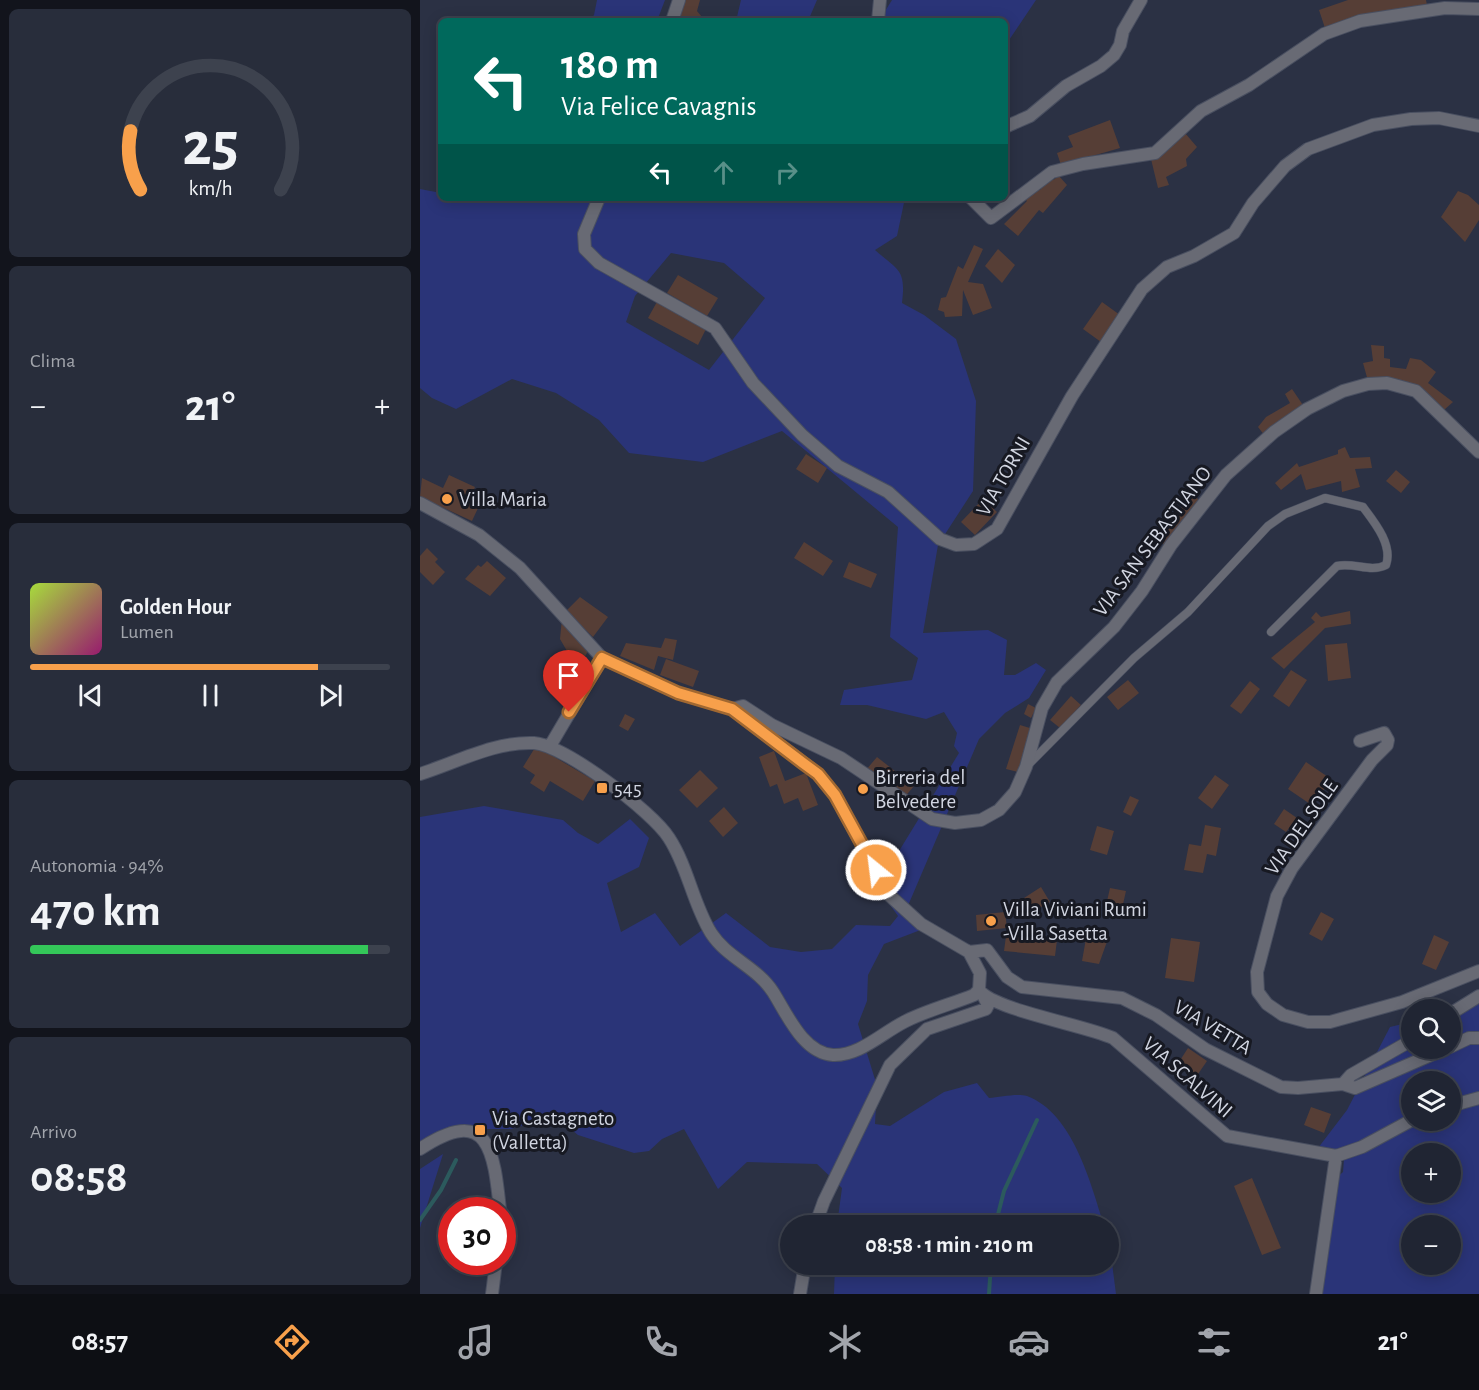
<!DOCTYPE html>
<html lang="it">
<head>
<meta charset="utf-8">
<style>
  body { margin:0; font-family:"Alegreya Sans",sans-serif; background:#282d3b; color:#f1f3f6; height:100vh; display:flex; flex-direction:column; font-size:22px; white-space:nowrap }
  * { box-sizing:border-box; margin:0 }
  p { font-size:20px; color:#a2a5ac }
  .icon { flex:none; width:33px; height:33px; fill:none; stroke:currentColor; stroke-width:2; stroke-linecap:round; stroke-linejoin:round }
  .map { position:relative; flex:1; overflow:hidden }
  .panel { display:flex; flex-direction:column; gap:9px; padding:9px; background:#12141c; width:420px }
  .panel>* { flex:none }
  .guide { position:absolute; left:18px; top:18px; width:570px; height:183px; border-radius:9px; box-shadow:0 3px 15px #0003,0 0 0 2px #3d424e; background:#00695c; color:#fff; overflow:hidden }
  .fabs { position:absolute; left:981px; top:999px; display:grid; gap:12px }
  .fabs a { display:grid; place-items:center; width:60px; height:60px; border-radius:50%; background:#202533; box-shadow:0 3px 15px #0003,0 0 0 2px #3d424e; font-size:30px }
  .speed { position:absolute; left:18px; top:1197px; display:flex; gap:12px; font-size:30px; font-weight:700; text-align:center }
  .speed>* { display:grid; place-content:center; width:78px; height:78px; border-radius:50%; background:#202533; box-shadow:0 3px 15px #0003,0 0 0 2px #3d424e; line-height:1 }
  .speed .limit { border:9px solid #d22; background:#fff; color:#111 }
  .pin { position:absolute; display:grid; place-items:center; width:51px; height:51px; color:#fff; margin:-62px -26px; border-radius:50% 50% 50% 0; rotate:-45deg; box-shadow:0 0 6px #0007 }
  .pin .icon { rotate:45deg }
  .me { position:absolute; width:66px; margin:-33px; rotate:331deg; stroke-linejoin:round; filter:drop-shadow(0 0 4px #0008) }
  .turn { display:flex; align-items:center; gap:21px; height:126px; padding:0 24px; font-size:27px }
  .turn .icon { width:78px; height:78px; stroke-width:2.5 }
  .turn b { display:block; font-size:42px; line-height:51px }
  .lanes { display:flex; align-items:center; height:57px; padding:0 24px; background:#0003; justify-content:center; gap:30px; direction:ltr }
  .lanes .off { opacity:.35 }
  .big { font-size:45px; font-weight:700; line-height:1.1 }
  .panel .card { flex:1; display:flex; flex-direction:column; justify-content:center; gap:9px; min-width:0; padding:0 21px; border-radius:9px; background:#282d3b }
  .panel .dial { align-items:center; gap:0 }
  .dial svg { height:156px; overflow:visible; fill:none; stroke:#3d424e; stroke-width:7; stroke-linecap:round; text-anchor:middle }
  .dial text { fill:#f1f3f6; stroke:none }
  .song { display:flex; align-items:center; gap:18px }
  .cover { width:72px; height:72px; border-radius:9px; background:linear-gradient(135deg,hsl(80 70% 55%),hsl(320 70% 35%)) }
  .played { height:6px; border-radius:3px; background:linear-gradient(90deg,#f8a04b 80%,#3d424e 80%) }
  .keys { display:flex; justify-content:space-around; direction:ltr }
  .heat { display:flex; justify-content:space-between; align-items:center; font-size:33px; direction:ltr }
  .charge { height:9px; border-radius:4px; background:linear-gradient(90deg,#34c759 94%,#3d424e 0) }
  .trip { position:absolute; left:360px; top:1215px; width:339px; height:60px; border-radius:30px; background:#202533; box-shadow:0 3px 15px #0003,0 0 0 2px #3d424e; font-weight:700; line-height:60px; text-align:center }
  .tab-bar { display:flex; height:96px; justify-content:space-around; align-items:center; background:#0d0f14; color:#a2a5ac }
  .tab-bar .icon { width:42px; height:42px }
  .tab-bar .selected { color:#f8a04b }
  .tab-bar b { font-size:27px; color:#f1f3f6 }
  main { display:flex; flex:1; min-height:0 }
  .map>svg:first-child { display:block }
  .green { fill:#2a3478; fill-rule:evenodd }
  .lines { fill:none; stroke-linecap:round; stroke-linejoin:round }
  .stream { stroke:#2c5a5d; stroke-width:4 }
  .building { fill:#563e36 }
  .lane-casing { stroke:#494f60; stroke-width:9 }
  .street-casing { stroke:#494f60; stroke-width:14 }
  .lane { stroke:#686a74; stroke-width:8 }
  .street { stroke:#686a74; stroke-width:12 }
  .route-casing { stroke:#a16831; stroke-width:15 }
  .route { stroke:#f8a04b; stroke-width:10 }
  .poi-dot { fill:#f8a04b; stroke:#171922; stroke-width:2 }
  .labels { text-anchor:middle; stroke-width:6; stroke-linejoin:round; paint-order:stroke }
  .street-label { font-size:21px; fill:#d1d5e1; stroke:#171922 }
  .poi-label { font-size:21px; fill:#d1d5e1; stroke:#171922; text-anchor:start }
</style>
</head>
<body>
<main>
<section class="panel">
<div class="card dial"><svg viewBox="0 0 100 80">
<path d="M14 69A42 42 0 1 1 86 69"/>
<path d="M14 69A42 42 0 0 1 9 39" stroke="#f8a04b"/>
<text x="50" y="56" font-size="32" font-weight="700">25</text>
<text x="50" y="72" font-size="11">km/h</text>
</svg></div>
<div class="card"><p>Clima</p>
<div class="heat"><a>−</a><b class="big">21°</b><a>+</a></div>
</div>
<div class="card">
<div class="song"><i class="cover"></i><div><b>Golden Hour</b><p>Lumen</p></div></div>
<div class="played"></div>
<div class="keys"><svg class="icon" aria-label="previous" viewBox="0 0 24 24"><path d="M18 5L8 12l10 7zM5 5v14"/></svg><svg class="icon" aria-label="pause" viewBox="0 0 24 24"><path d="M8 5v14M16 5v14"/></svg><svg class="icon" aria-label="next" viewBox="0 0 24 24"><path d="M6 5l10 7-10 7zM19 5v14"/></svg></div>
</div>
<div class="card"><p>Autonomia · 94%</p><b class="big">470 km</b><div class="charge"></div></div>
<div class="card"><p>Arrivo</p><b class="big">08:58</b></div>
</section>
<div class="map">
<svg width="1059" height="1294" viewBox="0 0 1059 1294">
  <rect width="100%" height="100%" fill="#2b3144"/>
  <path class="green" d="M177 0H245L237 21H169L174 15Z
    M321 0H397L388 21H316Z
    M472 0H616L585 46V21H459Z
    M0 189 21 193V198L67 200 485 198 477 236 455 250C479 271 486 269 482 303L504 315 536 339 556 401 553 491 518 545 503 633 568 630 587 640 584 675H595L616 663 626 670 609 698 585 713 559 739 487 908 511 926 464 944 448 975 447 1001 438 1024 457 1086 455 1124 470 1126 524 1092 557 1083 569 1098C580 1097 597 1093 607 1096 653 1113 671 1184 684 1225H417L422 1188 397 1164 327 1162 298 1189 264 1129 242 1139 229 1151 214 1153 158 1135 135 1116 91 1129H55L0 1143V817L64 806 143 820 158 833 178 844 210 819 229 838 219 867 187 883 201 932 235 913 260 946 306 913 350 947 381 952 412 949 436 925 470 926 478 916 457 887 539 753 534 746 537 733 524 712 506 719 447 705H420L424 690 492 680 498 658 470 637 478 527 362 431 283 462 209 453 179 420 136 393 92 379 36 409 12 398 0 388ZM251 253 304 263 345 298 289 370 206 322 215 296Z
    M1059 997V1294H898L914 1180 923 1172 924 1159 895 1152 927 1110 970 1027 991 1022 992 1048H1030V1010ZM992 1082H1030V1120H992ZM992 1154H1030V1192H992ZM992 1226H1030V1264H992Z
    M23 1154 0 1228V1169Z
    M689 1240 696 1294H414L415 1265 688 1264Z"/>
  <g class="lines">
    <path class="stream" d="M0 1220 21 1190 36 1160
      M575 1226 584 1191 617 1120
      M569 1294 571 1264"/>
  </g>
  <path class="building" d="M263 0H280L277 11 282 17 280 21H257Z
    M928 0H1006L1007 5 938 16 905 28 899 10Z
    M690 120 700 148 641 165 637 153 653 147 648 136Z
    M765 133 777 147 766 159 767 166 746 177 749 185 738 188 731 159Z
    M639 176 647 185 623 213 619 210 598 236 584 224 607 201 603 197 618 187 620 190 631 177 633 180Z
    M1038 191 1048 195 1059 205V220L1045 242 1021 217Z
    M554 245 563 249 548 282 563 284 572 308 553 315 543 290 542 316 525 317 524 312 518 310 521 298 526 297 538 266 543 269Z
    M578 249 595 265 582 283 565 266Z
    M258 275 298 298 287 316 247 293Z
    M238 300 287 327 278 345 228 318Z
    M682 302 700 315 681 342 663 329Z
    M951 345 964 346V358L970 359V367L986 369 990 358 1001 360 1016 372 1008 383 1033 402 1024 410 1005 393 948 381 943 363 953 361Z
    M872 389 885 408 845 436 838 427 846 417 870 403 865 394Z
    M925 447 930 458 950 457 952 468 935 469 940 487 922 492 921 481 886 490 881 474 861 490 855 483 877 463 879 467 918 454V450Z
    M386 454 407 468 398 483 376 469Z
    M976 470 990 482 981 493 966 481Z
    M29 475 55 487 49 501 59 506 52 521 0 497 2 478 23 488Z
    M771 494 781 501 746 546 738 540Z
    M563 499 577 512 555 535 541 522Z
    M384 542 413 561 403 576 374 558Z
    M7 548 18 559 15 562 25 572 13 585 0 572V556Z
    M67 561 86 578 70 596 45 579 58 565 61 567Z
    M429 562 457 574 451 588 423 577Z
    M160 597 188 617 173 637 146 611Z
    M930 611 931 624 905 628 864 669 851 658 895 622 891 618 896 612 901 617Z
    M142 618 170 647 158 670 140 639Z
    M245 638 257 640 253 660 238 656 234 670 200 656 206 643 241 648Z
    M927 643 931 678 908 681 905 645Z
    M246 659 279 671 273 687 240 675Z
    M871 670 887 680 869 707 853 696Z
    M708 680 719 693 698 710 687 697Z
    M830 681 840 689 821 714 810 706Z
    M651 696 661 705 640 728 630 720Z
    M608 704 616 708 611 718 604 714Z
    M205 714 215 719 208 731 199 726Z
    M600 725 613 729 598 772 586 769Z
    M116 746 175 781 163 801 130 781 124 792 110 783 115 775 103 767Z
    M354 751 365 781 386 773 398 805 383 811 378 798 364 804 357 784 350 787 339 757Z
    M457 757 494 786 483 799 446 770Z
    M886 762 911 779 893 806 868 789Z
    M280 770 298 788 277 808 259 790Z
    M795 775 809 785 792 809 778 798Z
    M710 796 719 800 711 816 703 812Z
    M304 807 318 823 303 837 289 821Z
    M864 809 877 818 866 832 854 824Z
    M785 825 801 828 796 856 787 854 783 873 764 870 769 844 781 846Z
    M677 826 694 831 687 855 670 850Z
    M621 887 630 902 612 912 604 898Z
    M690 888 706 891 701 913 685 910Z
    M585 912 587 928 557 931 556 915Z
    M901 912 914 919 902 941 889 934Z
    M667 933 689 936 679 964 662 961Z
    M1014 935 1029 942 1016 970 1002 964Z
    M586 936 637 940 635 956 584 951Z
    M751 938 780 942 774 982 745 978Z
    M768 1048 787 1061 776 1077 757 1065Z
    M891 1107 911 1114 904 1133 884 1125Z
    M832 1178 861 1248 842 1255 814 1186Z
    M42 1200 57 1202 55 1210H40Z
    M41 1262H66L64 1274 40 1270Z"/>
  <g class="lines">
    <g class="lane-casing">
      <path id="lane" d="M607 766 714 658 768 612 848 526 865 514 905 498 943 507C955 523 973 545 966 565 950 573 934 562 917 566L851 632"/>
    </g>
    <g class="street-casing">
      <path id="street" d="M252 21 259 0
        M458 21 460 0
        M585 127 610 116 646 86 681 66 694 55 700 45 703 31 721 0
        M179 198 164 234 165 249 179 263 295 328 333 383 382 435 418 466 468 492 520 539 536 545 554 544 577 529 652 396 722 289 747 267 774 256 814 233 833 203 865 166 888 149 953 125 991 119 1019 118 1059 126
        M551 198 571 218 632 172 663 164 735 153 781 111 829 85 904 34 940 21 992 13 1025 8 1059 9
        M0 503 59 535 100 568 182 658 258 693 312 709 398 774 415 795 469 895 501 924 549 952 560 973 559 990
        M312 709 323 706 352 725 421 758 512 819 535 823 561 820 579 810 595 792 606 767 622 708 637 682 694 627 722 591 751 545 806 475 854 432 887 409 923 391 948 384 967 383 996 391 1059 452
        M940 741 964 733 968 740 967 745 952 760 872 868 857 896 837 972 838 992 847 1004 863 1015 888 1022H910L982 1002 1059 971
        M130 746 182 658
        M0 774C35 763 76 741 114 743 144 745 232 811 249 838 268 867 273 904 291 933 307 958 337 967 353 992 367 1014 383 1053 413 1055 440 1056 463 1032 486 1021 508 1010 532 1004 554 995L559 990
        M549 952 567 950 587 977 602 987 702 998 736 1015 785 1049 861 1087 878 1088 923 1084 935 1088 1027 1048
        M559 990C574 1010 664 1025 693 1038L807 1136 916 1156 942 1147 992 1120
        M1030 1014 1059 996
        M1030 1047 1049 1038H1059
        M923 1084 931 1075 992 1040
        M1030 1106 1059 1098
        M0 1149C69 1103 74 1152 80 1210
        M395 1226 404 1201 470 1065 507 1029 566 1009 568 1005 564 997
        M72 1294 76 1262
        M380 1294 385 1264
        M896 1294 916 1156"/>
    </g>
    <use href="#lane" class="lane"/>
    <use href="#street" class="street"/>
  </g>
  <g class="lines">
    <g class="route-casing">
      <path id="route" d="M149 712 182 658 258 693 312 709 383 763 398 774 415 795 456 870"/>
    </g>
    <use href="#route" class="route"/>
  </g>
  <g class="poi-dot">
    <circle cx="27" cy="499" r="6"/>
    <rect x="176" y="782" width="12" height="12" rx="3"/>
    <circle cx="443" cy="789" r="6"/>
    <circle cx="571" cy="921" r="6"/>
    <rect x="54" y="1124" width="12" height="12" rx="3"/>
  </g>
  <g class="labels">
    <g class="street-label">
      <text transform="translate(583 476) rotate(-60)" y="7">VIA TORNI</text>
      <text transform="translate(732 541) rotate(-53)" y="7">VIA SAN SEBASTIANO</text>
      <text transform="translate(881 827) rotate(-55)" y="7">VIA DEL SOLE</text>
      <text transform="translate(793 1027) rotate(31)" y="7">VIA VETTA</text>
      <text transform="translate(768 1077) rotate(41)" y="7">VIA SCALVINI</text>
    </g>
    <g class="poi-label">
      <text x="39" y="506">Villa Maria</text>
      <text x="455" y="784">Birreria del<tspan x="455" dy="24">Belvedere</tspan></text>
      <text x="194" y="795">545</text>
      <text x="583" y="916">Villa Viviani Rumi<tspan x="583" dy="24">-Villa Sasetta</tspan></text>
      <text x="72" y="1125">Via Castagneto<tspan x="72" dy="24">(Valletta)</tspan></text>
    </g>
  </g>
</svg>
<div class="fabs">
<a><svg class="icon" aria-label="search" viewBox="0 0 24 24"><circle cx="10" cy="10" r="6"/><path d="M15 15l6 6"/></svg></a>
<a><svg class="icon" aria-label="layers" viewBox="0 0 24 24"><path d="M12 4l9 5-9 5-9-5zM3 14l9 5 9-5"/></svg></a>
<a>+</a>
<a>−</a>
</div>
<div class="speed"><div class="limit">30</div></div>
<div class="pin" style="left:149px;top:712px;background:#d93025"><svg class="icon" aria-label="arrive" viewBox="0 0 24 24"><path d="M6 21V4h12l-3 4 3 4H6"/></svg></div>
<svg class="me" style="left:456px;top:870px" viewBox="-20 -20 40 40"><circle r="17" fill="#f8a04b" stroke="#fff" stroke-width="3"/><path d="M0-11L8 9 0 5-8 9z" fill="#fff"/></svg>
<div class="trip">08:58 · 1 min · 210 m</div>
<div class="guide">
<div class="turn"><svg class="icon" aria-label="left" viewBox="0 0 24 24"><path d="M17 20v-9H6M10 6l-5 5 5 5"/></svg><div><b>180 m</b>Via Felice Cavagnis</div></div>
<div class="lanes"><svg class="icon" aria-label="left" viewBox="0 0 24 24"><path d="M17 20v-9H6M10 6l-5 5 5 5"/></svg><svg class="icon off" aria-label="ahead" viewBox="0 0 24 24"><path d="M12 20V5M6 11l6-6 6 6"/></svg><svg class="icon off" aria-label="right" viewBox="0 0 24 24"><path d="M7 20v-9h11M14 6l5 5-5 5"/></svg></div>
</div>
</div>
</main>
<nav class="tab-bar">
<b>08:57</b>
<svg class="icon selected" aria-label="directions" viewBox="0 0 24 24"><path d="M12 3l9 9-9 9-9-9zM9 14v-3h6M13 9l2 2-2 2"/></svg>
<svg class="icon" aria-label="music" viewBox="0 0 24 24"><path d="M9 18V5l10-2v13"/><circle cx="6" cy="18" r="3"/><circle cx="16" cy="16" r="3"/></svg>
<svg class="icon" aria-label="phone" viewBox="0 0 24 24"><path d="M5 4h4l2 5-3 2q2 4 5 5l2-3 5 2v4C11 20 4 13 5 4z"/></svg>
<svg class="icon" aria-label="climate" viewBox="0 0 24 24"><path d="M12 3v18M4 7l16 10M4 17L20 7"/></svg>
<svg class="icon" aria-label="car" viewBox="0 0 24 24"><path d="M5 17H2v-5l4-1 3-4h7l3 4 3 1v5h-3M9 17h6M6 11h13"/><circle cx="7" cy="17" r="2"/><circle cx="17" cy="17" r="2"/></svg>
<svg class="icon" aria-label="filters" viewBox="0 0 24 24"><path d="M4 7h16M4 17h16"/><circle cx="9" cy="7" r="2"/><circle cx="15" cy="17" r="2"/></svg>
<b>21°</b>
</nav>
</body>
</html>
